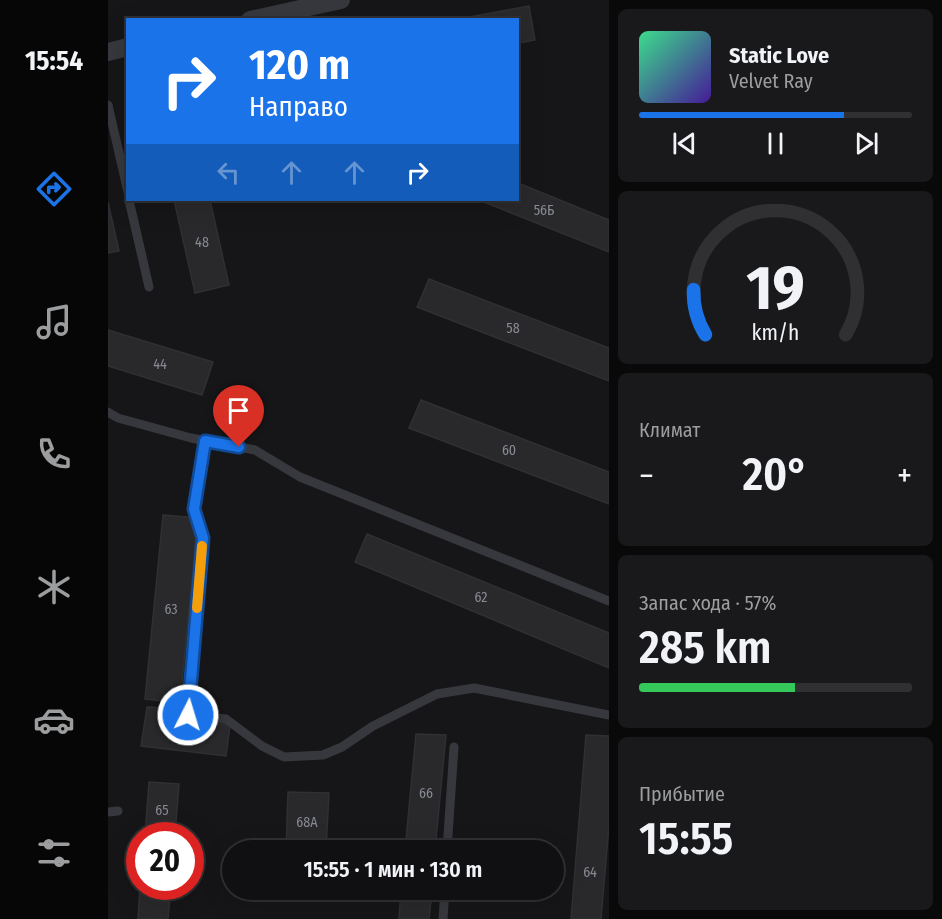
<!DOCTYPE html>
<html lang="ru">
<head>
<meta charset="utf-8">
<style>
  body { margin:0; font-family:"Fira Sans Condensed",sans-serif; background:#19191b; color:#f1f3f6; height:100vh; display:flex; flex-direction:column; font-size:22px; white-space:nowrap }
  * { box-sizing:border-box; margin:0 }
  p { font-size:20px; color:#9c9d9f }
  .icon { flex:none; width:33px; height:33px; fill:none; stroke:currentColor; stroke-width:2; stroke-linecap:round; stroke-linejoin:round }
  .map { position:relative; flex:1; overflow:hidden }
  .details { display:flex; flex-direction:column; gap:9px; padding:9px; background:#09090a; width:333px }
  .details>* { flex:none }
  .guide { position:absolute; left:18px; top:18px; width:393px; height:183px; border-radius:0px; box-shadow:0 6px 24px #0002,0 0 0 2px #303032; background:#1a73e8; color:#fff; overflow:hidden }
  .speed { position:absolute; left:18px; top:822px; display:flex; gap:12px; font-size:30px; font-weight:700; text-align:center }
  .speed>* { display:grid; place-content:center; width:78px; height:78px; border-radius:50%; background:#101012; box-shadow:0 6px 24px #0002,0 0 0 2px #303032; line-height:1 }
  .speed .limit { border:9px solid #d22; background:#fff; color:#111 }
  .pin { position:absolute; display:grid; place-items:center; width:51px; height:51px; color:#fff; margin:-62px -26px; border-radius:50% 50% 50% 0; rotate:-45deg; box-shadow:0 0 6px #0007 }
  .pin .icon { rotate:45deg }
  .me { position:absolute; width:66px; margin:-33px; rotate:5deg; stroke-linejoin:round; filter:drop-shadow(0 0 4px #0008) }
  .turn { display:flex; align-items:center; gap:21px; height:126px; padding:0 24px; font-size:27px }
  .turn .icon { width:78px; height:78px; stroke-width:2.5 }
  .turn b { display:block; font-size:42px; line-height:51px }
  .lanes { display:flex; align-items:center; height:57px; padding:0 24px; background:#0003; justify-content:center; gap:30px; direction:ltr }
  .lanes .off { opacity:.35 }
  .big { font-size:45px; font-weight:600; line-height:1.1 }
  .details .card { flex:1; display:flex; flex-direction:column; justify-content:center; gap:9px; min-width:0; padding:0 21px; border-radius:9px; background:#19191b }
  .details .dial { align-items:center; gap:0 }
  .dial svg { height:156px; overflow:visible; fill:none; stroke:#303032; stroke-width:7; stroke-linecap:round; text-anchor:middle }
  .dial text { fill:#f1f3f6; stroke:none }
  .song { display:flex; align-items:center; gap:18px }
  .cover { width:72px; height:72px; border-radius:9px; background:linear-gradient(135deg,hsl(150 70% 55%),hsl(260 70% 35%)) }
  .played { height:6px; border-radius:3px; background:linear-gradient(90deg,#1a73e8 75%,#303032 75%) }
  .keys { display:flex; justify-content:space-around; direction:ltr }
  .heat { display:flex; justify-content:space-between; align-items:center; font-size:33px; direction:ltr }
  .charge { height:9px; border-radius:4px; background:linear-gradient(90deg,#34c759 57%,#303032 0) }
  .trip { position:absolute; left:114px; top:840px; width:342px; height:60px; border-radius:30px; background:#101012; box-shadow:0 6px 24px #0002,0 0 0 2px #303032; font-weight:600; line-height:60px; text-align:center }
  main { display:flex; flex:1; min-height:0 }
  .dock { display:flex; flex-direction:column; width:108px; justify-content:space-around; align-items:center; background:#060607; color:#9c9d9f }
  .dock .icon { width:42px; height:42px }
  .dock .on { color:#1a73e8 }
  .dock b { font-size:27px; color:#f1f3f6 }
  .map>svg:first-child { display:block }
  .building { fill:#29292c; stroke:#303034; stroke-width:1.5 }
  .lines { fill:none; stroke-linecap:round; stroke-linejoin:round }
  .lane { stroke:#37383d; stroke-width:9 }
  .street { stroke:#37383d; stroke-width:18 }
  .route-casing { stroke:#114b97; stroke-width:15 }
  .route { stroke:#1a73e8; stroke-width:10 }
  .slow { stroke:#f59e0b; stroke-width:10 }
  .labels { text-anchor:middle; stroke-width:6; stroke-linejoin:round; paint-order:stroke }
  .number-label { font-size:14px; fill:#888b94 }
</style>
</head>
<body>
<main>
<nav class="dock">
<b>15:54</b>
<svg class="icon on" aria-label="directions" viewBox="0 0 24 24"><path d="M12 3l9 9-9 9-9-9zM9 14v-3h6M13 9l2 2-2 2"/></svg>
<svg class="icon" aria-label="music" viewBox="0 0 24 24"><path d="M9 18V5l10-2v13"/><circle cx="6" cy="18" r="3"/><circle cx="16" cy="16" r="3"/></svg>
<svg class="icon" aria-label="phone" viewBox="0 0 24 24"><path d="M5 4h4l2 5-3 2q2 4 5 5l2-3 5 2v4C11 20 4 13 5 4z"/></svg>
<svg class="icon" aria-label="climate" viewBox="0 0 24 24"><path d="M12 3v18M4 7l16 10M4 17L20 7"/></svg>
<svg class="icon" aria-label="car" viewBox="0 0 24 24"><path d="M5 17H2v-5l4-1 3-4h7l3 4 3 1v5h-3M9 17h6M6 11h13"/><circle cx="7" cy="17" r="2"/><circle cx="17" cy="17" r="2"/></svg>
<svg class="icon" aria-label="filters" viewBox="0 0 24 24"><path d="M4 7h16M4 17h16"/><circle cx="9" cy="7" r="2"/><circle cx="15" cy="17" r="2"/></svg>
</nav>
<div class="map">
<svg width="501" height="919" viewBox="0 0 501 919">
  <rect width="100%" height="100%" fill="#161618"/>
  <path class="building" d="M421 6 427 40 410 43V20H362L361 17Z
    M410 183 501 220V252L371 200H410Z
    M66 200H102L121 285 87 293Z
    M0 202 11 251 0 253Z
    M321 279 501 348V381L309 307Z
    M0 330 105 362 94 395 0 366Z
    M313 400 501 472V504L301 428Z
    M55 515 90 518 72 703 37 699Z
    M259 534 501 633V668L247 562Z
    M39 707 68 709V720L122 725 118 756 33 746Z
    M308 734 338 735 327 850H297Z
    M478 735 501 736V825L493 919H463Z
    M41 782 71 784 67 836H37Z
    M180 792 221 793 218 850H178Z
    M32 886H63L60 919H30Z
    M293 890H324L321 919H291Z"/>
  <g class="lines">
    <path class="lane" d="M0 105 20 192
      M21 200 41 287
      M0 412 10 418 83 438 147 450 192 477 501 601
      M97 441 86 509 95 538 80 715 118 719 154 746 176 757 215 755 234 747 265 726 329 694 366 688 501 715
      M0 812 10 811
      M339 850 346 747
      M335 919 337 890"/>
    <path class="street" d="M142 20 233 0
      M0 52 20 47"/>
  </g>
  <g class="lines">
    <g class="route-casing">
      <path id="route" d="M80 715 95 538 86 509 97 441 131 447"/>
    </g>
    <use href="#route" class="route"/>
    <path class="slow" d="M89 608 94 546"/>
  </g>
  <g class="labels">
    <g class="number-label">
      <text x="436" y="215">56Б</text>
      <text x="94" y="247">48</text>
      <text x="405" y="333">58</text>
      <text x="52" y="369">44</text>
      <text x="401" y="455">60</text>
      <text x="373" y="602">62</text>
      <text x="63" y="614">63</text>
      <text x="318" y="798">66</text>
      <text x="54" y="815">65</text>
      <text x="199" y="827">68А</text>
      <text x="482" y="877">64</text>
    </g>
  </g>
</svg>
<div class="speed"><div class="limit">20</div></div>
<div class="pin" style="left:131px;top:447px;background:#d93025"><svg class="icon" aria-label="arrive" viewBox="0 0 24 24"><path d="M6 21V4h12l-3 4 3 4H6"/></svg></div>
<svg class="me" style="left:80px;top:715px" viewBox="-20 -20 40 40"><circle r="17" fill="#1a73e8" stroke="#fff" stroke-width="3"/><path d="M0-11L8 9 0 5-8 9z" fill="#fff"/></svg>
<div class="trip">15:55 · 1 мин · 130 m</div>
<div class="guide">
<div class="turn"><svg class="icon" aria-label="right" viewBox="0 0 24 24"><path d="M7 20v-9h11M14 6l5 5-5 5"/></svg><div><b>120 m</b>Направо</div></div>
<div class="lanes"><svg class="icon off" aria-label="left" viewBox="0 0 24 24"><path d="M17 20v-9H6M10 6l-5 5 5 5"/></svg><svg class="icon off" aria-label="ahead" viewBox="0 0 24 24"><path d="M12 20V5M6 11l6-6 6 6"/></svg><svg class="icon off" aria-label="ahead" viewBox="0 0 24 24"><path d="M12 20V5M6 11l6-6 6 6"/></svg><svg class="icon" aria-label="right" viewBox="0 0 24 24"><path d="M7 20v-9h11M14 6l5 5-5 5"/></svg></div>
</div>
</div>
<section class="details">
<div class="card">
<div class="song"><i class="cover"></i><div><b>Static Love</b><p>Velvet Ray</p></div></div>
<div class="played"></div>
<div class="keys"><svg class="icon" aria-label="previous" viewBox="0 0 24 24"><path d="M18 5L8 12l10 7zM5 5v14"/></svg><svg class="icon" aria-label="pause" viewBox="0 0 24 24"><path d="M8 5v14M16 5v14"/></svg><svg class="icon" aria-label="next" viewBox="0 0 24 24"><path d="M6 5l10 7-10 7zM19 5v14"/></svg></div>
</div>
<div class="card dial"><svg viewBox="0 0 100 80">
<path d="M14 69A42 42 0 1 1 86 69"/>
<path d="M14 69A42 42 0 0 1 8 46" stroke="#1a73e8"/>
<text x="50" y="56" font-size="32" font-weight="700">19</text>
<text x="50" y="72" font-size="11">km/h</text>
</svg></div>
<div class="card"><p>Климат</p>
<div class="heat"><a>−</a><b class="big">20°</b><a>+</a></div>
</div>
<div class="card"><p>Запас хода · 57%</p><b class="big">285 km</b><div class="charge"></div></div>
<div class="card"><p>Прибытие</p><b class="big">15:55</b></div>
</section>
</main>
</body>
</html>
